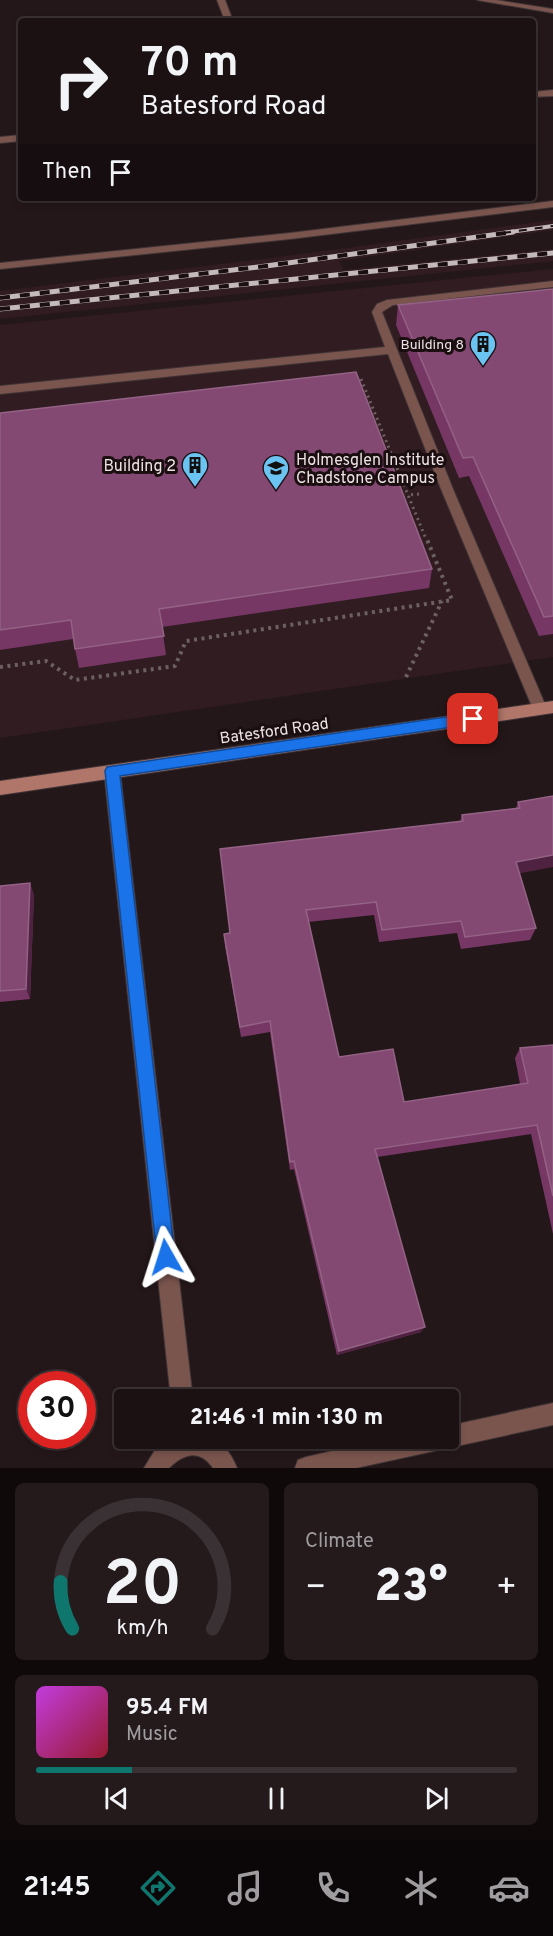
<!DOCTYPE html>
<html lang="en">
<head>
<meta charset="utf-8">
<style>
  body { margin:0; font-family:Overpass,sans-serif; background:#241a1c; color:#f1f3f6; height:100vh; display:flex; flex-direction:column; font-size:22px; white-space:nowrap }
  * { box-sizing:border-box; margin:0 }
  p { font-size:20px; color:#a09da0 }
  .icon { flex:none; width:33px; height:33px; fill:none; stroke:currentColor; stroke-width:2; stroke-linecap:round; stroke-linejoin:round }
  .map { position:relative; height:1468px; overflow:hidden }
  .panel { display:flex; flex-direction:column; gap:15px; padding:15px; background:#0f090a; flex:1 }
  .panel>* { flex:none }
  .top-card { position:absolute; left:18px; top:18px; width:518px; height:183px; border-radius:6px; box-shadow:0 3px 9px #0003,0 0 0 2px #393133; background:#1b1113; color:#f1f3f6; overflow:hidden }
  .speed { position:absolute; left:18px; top:1371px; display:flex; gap:12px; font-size:30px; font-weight:700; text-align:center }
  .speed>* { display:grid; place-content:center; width:78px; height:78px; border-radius:50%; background:#1b1113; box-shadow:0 3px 9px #0003,0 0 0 2px #393133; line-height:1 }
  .speed .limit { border:9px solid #d22; background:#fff; color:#111 }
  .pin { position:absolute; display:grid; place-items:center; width:51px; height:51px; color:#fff; margin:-26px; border-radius:12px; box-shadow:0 3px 9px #0006 }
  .me { position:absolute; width:66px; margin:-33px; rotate:354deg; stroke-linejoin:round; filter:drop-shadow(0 0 4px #0008) }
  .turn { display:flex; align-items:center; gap:21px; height:126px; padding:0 24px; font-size:27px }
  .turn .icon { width:78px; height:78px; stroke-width:2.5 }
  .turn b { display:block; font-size:42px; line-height:51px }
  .then { display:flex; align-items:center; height:57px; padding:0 24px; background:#0003; gap:12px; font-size:22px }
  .big { font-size:45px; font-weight:800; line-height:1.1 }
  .panel .tile { flex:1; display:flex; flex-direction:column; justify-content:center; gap:9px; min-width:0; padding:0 21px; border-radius:9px; background:#241a1c }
  .panel .dial { align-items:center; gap:0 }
  .dial svg { height:156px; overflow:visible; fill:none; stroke:#393133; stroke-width:7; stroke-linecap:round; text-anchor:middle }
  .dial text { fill:#f1f3f6; stroke:none }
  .song { display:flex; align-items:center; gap:18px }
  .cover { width:72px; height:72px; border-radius:9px; background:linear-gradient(135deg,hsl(290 70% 55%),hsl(350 70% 35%)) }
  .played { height:6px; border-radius:3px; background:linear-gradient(90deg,#0f766e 20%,#393133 20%) }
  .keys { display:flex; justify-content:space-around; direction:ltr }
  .heat { display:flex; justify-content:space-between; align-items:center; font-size:33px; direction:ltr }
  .panel .tiles { flex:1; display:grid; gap:15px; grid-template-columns:1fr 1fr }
  .tile:last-child { grid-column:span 2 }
  .trip { position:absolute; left:114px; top:1389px; width:345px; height:60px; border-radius:6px; background:#1b1113; box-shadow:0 3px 9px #0003,0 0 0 2px #393133; font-weight:800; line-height:60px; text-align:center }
  .tab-bar { display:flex; height:96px; justify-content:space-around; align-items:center; background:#0b0708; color:#a09da0 }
  .tab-bar .icon { width:42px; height:42px }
  .tab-bar .active { color:#0f766e }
  .tab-bar b { font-size:27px; color:#f1f3f6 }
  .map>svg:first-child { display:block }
  .built { fill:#301c21 }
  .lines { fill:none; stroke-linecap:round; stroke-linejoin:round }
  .service-casing { stroke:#403436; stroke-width:2 }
  .minor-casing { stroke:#403436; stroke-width:2 }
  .secondary-casing { stroke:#403436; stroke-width:2 }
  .path-far1 { stroke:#6c6062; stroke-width:3; stroke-dasharray:2 4; stroke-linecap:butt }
  .path { stroke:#6c6062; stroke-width:4; stroke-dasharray:3 4.5; stroke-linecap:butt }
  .service { fill:#7a554e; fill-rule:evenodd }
  .minor { fill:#7a554e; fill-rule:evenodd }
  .secondary { fill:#b1766a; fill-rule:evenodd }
  .rail-far1-casing { stroke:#c4babc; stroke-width:4 }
  .rail-casing { stroke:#c4babc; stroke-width:5 }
  .rail-far1 { stroke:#1a0e10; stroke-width:2; stroke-dasharray:8; stroke-linecap:butt }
  .rail { stroke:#1a0e10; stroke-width:4; stroke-dasharray:10; stroke-linecap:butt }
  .wall { fill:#763765 }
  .shaded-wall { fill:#502241 }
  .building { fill:#834972; stroke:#936284; stroke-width:1.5 }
  .route { fill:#1a73e8; stroke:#114b97; stroke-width:1.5 }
  .labels { text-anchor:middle; stroke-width:6; stroke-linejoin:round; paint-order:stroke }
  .far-poi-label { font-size:14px; fill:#ede3e5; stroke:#1a0e10; text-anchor:end }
  .poi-label { font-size:16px; fill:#ede3e5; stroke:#1a0e10; text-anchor:start }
  .street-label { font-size:16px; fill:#ede3e5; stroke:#1a0e10 }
</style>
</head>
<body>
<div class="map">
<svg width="553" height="1468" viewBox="0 0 553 1468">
  <rect width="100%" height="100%" fill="#241719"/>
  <path class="built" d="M553 220V230L339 261 343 270 553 249V261L0 319V291L294 255Z
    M553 269V657L0 738V325Z"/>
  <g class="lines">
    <g class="service-casing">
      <path id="service" d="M553 201V207L290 239 0 269V263L290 233Z
        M553 281V287L393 305 382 312 453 489 547 709 545 713H535L533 709 441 489 388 354 0 394V386L385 347 372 312 377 304 387 300Z"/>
    </g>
    <g class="minor-casing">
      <path id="minor" d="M217 0H225L233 21H225Z
        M477 0H496L553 9V13Z
        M553 90V96L532 97V92Z
        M21 135V141L0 143V137Z
        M112 765 117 766 120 771 193 1400H171L104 771 107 766Z
        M553 1403V1425L356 1468H295L298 1460 306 1457 389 1438H448V1426Z
        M172 1438C205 1438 223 1433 237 1468H213C200 1449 184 1453 169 1468H144L155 1450Z"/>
    </g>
    <g class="secondary-casing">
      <path id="secondary" d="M553 701V713L0 795V781Z"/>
    </g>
    <path class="path-far1" d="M361 379 408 495
      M419 494 408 495 426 539"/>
    <path class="path" d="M0 667 46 661 75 680 175 666 186 641 452 600 426 537
      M406 677 442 601"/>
    <use href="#service" class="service"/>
    <use href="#minor" class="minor"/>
    <use href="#secondary" class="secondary"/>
    <g class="rail-far1-casing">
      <path id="rail-far1" d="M503 233 553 226"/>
    </g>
    <g class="rail-casing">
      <path id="rail" d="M0 298 266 266 513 232
        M0 309 553 253"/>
    </g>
    <use href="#rail-far1" class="rail-far1"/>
    <use href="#rail" class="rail"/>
  </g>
  <path class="wall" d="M553 289V634L539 636 469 476 459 478 396 325 398 305Z
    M0 413 432 569 429 588 162 627 166 655 79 668 75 649 73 639 0 650Z
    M553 796 520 873 536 928 530 940 461 949 457 933 379 942 374 915 308 922 339 1057 404 1102 520 1084 515 1058 520 1048 553 1045V1234L531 1134 377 1157 421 1332 337 1355 294 1169 290 1170 270 1032 241 1037 225 946 224 934 230 933 460 821 462 815 516 808 518 802Z
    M0 886 34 894 30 999 0 1002Z"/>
  <path class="shaded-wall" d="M553 855V867L511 875 516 862Z
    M30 883 34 894 30 999 26 989Z
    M425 1327 421 1332 337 1355 339 1351Z"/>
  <path class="building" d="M553 289V616L544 617 473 457 463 458 398 305Z
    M356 372 432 569 159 609 164 636 75 649 71 620 0 630V413Z
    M553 796V855L516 862 536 928 465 937 461 921 382 930 376 902 306 910 339 1057 393 1049 404 1102 528 1083 520 1048 553 1045V1196L537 1125 375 1149 425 1327 339 1351 294 1161 290 1162 270 1021 240 1027 224 934 230 933 220 849 463 821 462 815 520 808 518 802Z
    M30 883 26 989 0 991V886Z"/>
  <path class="route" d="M473 713 479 719 473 724 120 776 175 1257 172 1264 166 1267 159 1264 157 1257 105 771 107 767Z"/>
  <defs>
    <g id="building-pin" transform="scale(1.35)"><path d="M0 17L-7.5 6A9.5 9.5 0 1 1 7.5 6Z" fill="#6ac3f1" stroke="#1a0e10"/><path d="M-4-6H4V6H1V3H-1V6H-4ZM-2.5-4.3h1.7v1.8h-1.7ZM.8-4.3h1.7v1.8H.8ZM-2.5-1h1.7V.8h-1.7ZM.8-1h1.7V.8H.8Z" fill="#111"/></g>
    <g id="university-pin" transform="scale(1.35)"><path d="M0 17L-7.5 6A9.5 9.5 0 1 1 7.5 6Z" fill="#6ac3f1" stroke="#1a0e10"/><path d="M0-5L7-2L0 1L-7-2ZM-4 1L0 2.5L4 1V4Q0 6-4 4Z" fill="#111"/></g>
  </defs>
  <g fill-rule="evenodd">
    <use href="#building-pin" x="483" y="344"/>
    <use href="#building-pin" x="195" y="465"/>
    <use href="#university-pin" x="276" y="468"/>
  </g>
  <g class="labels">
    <g class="far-poi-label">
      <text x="464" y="349">Building 8</text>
    </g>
    <g class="poi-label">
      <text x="296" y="465">Holmesglen Institute<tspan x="296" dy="18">Chadstone Campus</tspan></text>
      <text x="176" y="471" text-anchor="end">Building 2</text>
    </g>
    <g class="street-label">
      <text transform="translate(274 730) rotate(-8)" y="6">Batesford Road</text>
    </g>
  </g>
</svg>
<div class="speed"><div class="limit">30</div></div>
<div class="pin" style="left:473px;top:719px;background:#d93025"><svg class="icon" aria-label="arrive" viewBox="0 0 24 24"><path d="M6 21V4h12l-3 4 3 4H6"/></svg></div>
<svg class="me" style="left:166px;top:1257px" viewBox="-20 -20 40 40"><path d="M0-17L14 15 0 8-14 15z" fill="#1a73e8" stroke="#fff" stroke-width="4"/></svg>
<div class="trip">21:46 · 1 min · 130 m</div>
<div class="top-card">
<div class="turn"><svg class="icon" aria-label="right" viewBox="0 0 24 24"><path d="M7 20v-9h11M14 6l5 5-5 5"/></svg><div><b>70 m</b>Batesford Road</div></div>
<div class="then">Then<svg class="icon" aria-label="arrive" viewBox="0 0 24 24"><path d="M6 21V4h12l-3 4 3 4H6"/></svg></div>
</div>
</div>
<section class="panel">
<div class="tiles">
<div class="tile dial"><svg viewBox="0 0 100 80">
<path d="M14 69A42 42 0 1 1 86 69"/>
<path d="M14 69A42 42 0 0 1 8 45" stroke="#0f766e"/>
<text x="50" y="56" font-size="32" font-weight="700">20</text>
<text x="50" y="72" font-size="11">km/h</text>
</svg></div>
<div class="tile"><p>Climate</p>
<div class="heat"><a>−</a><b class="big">23°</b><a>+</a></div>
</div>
<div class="tile">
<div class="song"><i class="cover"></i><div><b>95.4 FM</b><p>Music</p></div></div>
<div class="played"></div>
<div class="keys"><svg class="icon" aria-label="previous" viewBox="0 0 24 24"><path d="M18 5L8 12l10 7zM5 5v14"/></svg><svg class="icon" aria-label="pause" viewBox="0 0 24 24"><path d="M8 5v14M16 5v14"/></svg><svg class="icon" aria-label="next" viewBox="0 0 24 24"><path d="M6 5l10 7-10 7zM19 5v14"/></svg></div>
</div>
</div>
</section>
<nav class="tab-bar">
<b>21:45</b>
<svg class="icon active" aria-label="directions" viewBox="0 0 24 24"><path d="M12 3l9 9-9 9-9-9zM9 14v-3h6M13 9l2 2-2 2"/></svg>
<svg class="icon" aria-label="music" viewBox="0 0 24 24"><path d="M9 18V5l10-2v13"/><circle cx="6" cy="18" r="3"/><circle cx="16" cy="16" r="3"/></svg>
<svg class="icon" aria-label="phone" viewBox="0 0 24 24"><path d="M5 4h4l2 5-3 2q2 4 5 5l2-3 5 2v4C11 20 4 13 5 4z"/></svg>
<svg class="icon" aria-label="climate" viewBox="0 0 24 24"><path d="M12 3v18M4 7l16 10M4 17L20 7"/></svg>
<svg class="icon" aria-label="car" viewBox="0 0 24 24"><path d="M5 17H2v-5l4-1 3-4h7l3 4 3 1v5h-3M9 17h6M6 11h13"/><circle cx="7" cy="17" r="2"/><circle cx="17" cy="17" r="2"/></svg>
</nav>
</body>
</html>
